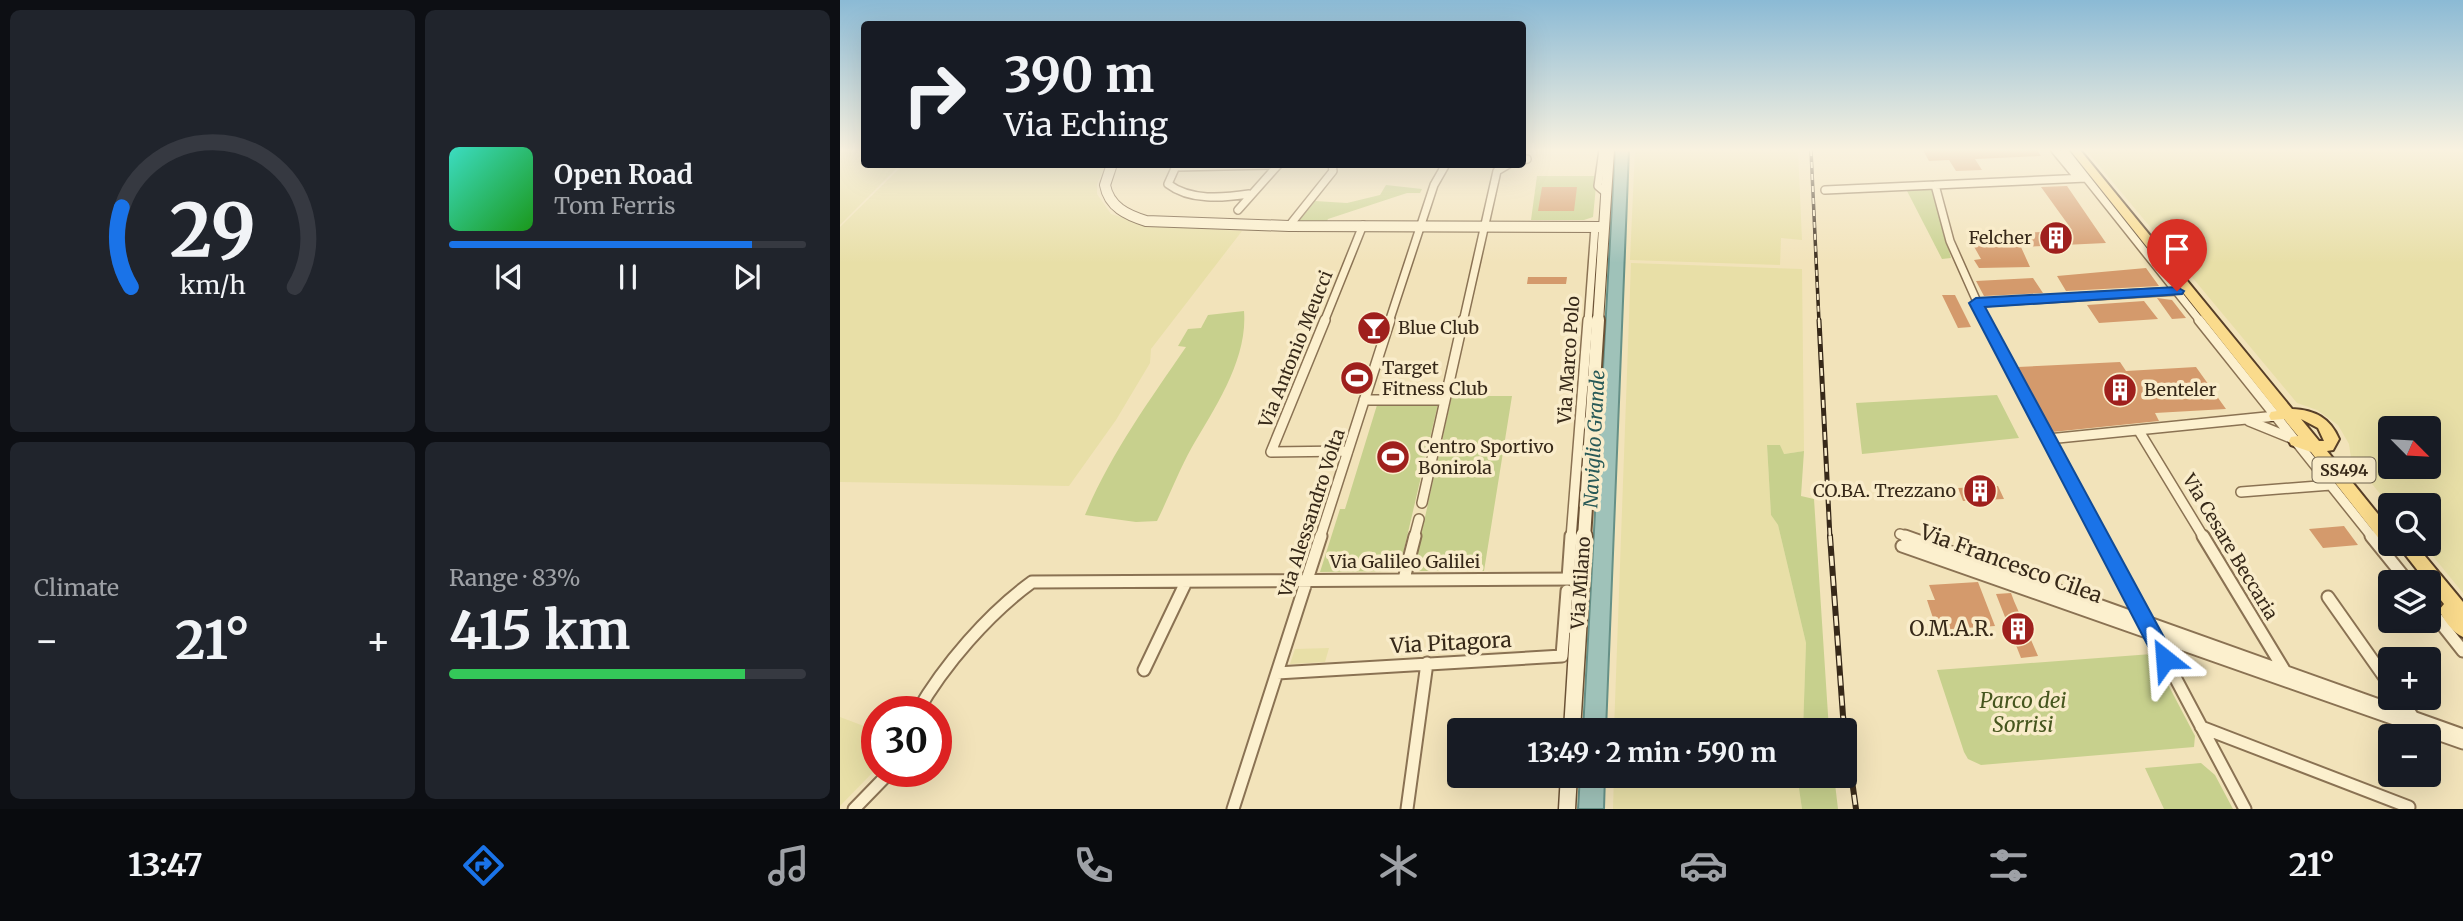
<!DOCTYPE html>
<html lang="en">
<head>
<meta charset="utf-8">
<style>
  body { margin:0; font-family:Merriweather,serif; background:#20242c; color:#f1f3f6; height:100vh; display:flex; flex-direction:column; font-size:26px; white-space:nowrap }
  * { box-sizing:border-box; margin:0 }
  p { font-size:23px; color:#9ea1a6 }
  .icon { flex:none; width:38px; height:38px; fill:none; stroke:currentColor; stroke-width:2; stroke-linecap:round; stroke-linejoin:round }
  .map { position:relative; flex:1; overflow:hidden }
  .drawer { display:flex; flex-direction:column; gap:10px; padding:10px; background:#0d0f14; width:840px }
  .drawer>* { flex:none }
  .top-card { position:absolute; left:21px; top:21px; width:665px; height:147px; border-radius:7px; box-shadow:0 7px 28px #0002; background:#171b24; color:#f1f3f6; overflow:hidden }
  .needle { width:46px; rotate:114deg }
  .buttons { position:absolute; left:1538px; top:416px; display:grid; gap:14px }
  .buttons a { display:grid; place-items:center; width:63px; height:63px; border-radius:7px; background:#171b24; box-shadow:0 7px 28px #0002; font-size:35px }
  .speed { position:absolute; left:21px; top:696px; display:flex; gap:14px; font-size:35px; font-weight:700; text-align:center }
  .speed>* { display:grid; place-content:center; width:91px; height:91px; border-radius:50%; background:#171b24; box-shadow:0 7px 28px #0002; line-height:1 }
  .speed .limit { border:10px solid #d22; background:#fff; color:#111 }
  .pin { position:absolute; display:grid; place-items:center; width:60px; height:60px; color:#fff; margin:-72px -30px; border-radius:50% 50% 50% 0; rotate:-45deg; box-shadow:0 0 7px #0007 }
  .pin .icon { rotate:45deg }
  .me { position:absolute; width:77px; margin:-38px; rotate:332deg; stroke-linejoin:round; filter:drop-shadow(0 0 5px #0008) }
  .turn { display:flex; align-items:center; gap:24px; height:147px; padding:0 28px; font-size:32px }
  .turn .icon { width:91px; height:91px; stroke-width:2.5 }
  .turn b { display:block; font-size:49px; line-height:60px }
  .big { font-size:52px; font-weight:700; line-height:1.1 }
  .drawer .widget { flex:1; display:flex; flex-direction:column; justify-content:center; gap:10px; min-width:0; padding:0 24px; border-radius:10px; background:#20242c }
  .drawer .dial { align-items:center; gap:0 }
  .dial svg { height:182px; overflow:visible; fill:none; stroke:#363941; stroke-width:7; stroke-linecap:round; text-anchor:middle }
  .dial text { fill:#f1f3f6; stroke:none }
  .song { display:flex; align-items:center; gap:21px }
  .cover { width:84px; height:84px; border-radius:10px; background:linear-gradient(135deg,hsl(170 70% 55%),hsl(120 70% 35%)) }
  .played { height:7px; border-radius:4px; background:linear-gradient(90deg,#1a73e8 85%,#363941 85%) }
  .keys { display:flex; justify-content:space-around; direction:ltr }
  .heat { display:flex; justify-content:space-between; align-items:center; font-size:38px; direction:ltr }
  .charge { height:10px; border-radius:5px; background:linear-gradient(90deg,#34c759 83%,#363941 0) }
  .drawer .tiles { flex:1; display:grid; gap:10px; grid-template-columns:repeat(2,1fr) }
  .trip { position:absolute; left:607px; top:718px; width:410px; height:70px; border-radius:7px; background:#171b24; box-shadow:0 7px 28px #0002; font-weight:700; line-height:70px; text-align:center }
  .tabs { display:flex; height:112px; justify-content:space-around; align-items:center; background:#090b0e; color:#9ea1a6 }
  .tabs .icon { width:49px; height:49px }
  .tabs .current { color:#1a73e8 }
  .tabs b { font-size:32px; color:#f1f3f6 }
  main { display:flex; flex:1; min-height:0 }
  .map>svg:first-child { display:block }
  .farmland { fill:#e8dfa7; fill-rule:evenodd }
  .green { fill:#c7d08d }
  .water { fill:#9fc2b9; stroke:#669087; stroke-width:2 }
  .building { fill:#d49a6c }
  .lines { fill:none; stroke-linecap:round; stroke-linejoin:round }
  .street-far2-casing { stroke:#8a7253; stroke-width:10 }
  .street-far1-casing { stroke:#8a7253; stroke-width:12 }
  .street-casing { stroke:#8a7253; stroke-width:15 }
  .secondary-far2-casing { stroke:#6b5236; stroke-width:12 }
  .secondary-far1-casing { stroke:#6b5236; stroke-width:16 }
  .secondary-casing { stroke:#6b5236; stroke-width:19 }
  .primary-casing { stroke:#573f28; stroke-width:4 }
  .street-far2 { stroke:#fcf0ce; stroke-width:7 }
  .street-far1 { stroke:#fcf0ce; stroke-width:9 }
  .street { stroke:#fcf0ce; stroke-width:11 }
  .secondary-far2 { stroke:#fcf0ce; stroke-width:10 }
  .secondary-far1 { stroke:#fcf0ce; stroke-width:12 }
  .secondary { stroke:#fcf0ce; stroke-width:16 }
  .primary { fill:#fadb8c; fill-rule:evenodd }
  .rail-far2-casing { stroke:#372919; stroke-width:3.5 }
  .rail-far1-casing { stroke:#372919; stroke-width:5 }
  .rail-casing { stroke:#372919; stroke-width:6 }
  .rail-far2 { stroke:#f9ecca; stroke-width:2; stroke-dasharray:6; stroke-linecap:butt }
  .rail-far1 { stroke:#f9ecca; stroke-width:2.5; stroke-dasharray:8; stroke-linecap:butt }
  .rail { stroke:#f9ecca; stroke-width:3.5; stroke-dasharray:10; stroke-linecap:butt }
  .route { fill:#1a73e8; stroke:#114b97; stroke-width:2 }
  .labels { text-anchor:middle; stroke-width:7; stroke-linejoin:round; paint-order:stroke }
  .shield { fill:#f9ecca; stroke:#71644e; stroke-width:2 }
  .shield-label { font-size:16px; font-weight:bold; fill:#372919 }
  .poi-label { font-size:18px; fill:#372919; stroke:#f9ecca; text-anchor:start }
  .street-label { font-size:18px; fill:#372919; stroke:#f9ecca }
  .water-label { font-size:19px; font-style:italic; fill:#275957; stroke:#f9ecca }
  .near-street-label { font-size:21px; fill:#372919; stroke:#f9ecca }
  .near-poi-label { font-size:21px; fill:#372919; stroke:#f9ecca; text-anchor:end }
  .near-park-label { font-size:21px; font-style:italic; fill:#46561e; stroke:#f9ecca }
</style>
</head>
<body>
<main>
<section class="drawer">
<div class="tiles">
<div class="widget dial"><svg viewBox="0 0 100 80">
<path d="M14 69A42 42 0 1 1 86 69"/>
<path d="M14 69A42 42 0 0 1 10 34" stroke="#1a73e8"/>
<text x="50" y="56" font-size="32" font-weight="700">29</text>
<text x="50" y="72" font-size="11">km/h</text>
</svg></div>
<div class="widget">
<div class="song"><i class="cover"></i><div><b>Open Road</b><p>Tom Ferris</p></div></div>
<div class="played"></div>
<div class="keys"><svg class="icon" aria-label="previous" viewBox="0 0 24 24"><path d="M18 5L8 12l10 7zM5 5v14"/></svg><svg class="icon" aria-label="pause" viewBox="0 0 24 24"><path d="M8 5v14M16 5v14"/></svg><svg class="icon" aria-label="next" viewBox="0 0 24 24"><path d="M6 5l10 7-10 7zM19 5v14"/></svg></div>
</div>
<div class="widget"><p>Climate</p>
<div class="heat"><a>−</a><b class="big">21°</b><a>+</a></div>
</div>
<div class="widget"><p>Range · 83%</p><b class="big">415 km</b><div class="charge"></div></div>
</div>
</section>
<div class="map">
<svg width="1623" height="809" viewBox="0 0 1623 809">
  <rect width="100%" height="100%" fill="#f2e3ba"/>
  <path class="farmland" d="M0 150H24V164L60 165 0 225Z
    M795 150H958L962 240 941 238 940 265 790 260Z
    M1246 150H1623V593L1583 544H1589V506H1550L1511 458 1509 444 1498 425 1477 410 1457 403ZM1550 429H1589V467H1550Z
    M266 164 257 184V194L271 214 310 226 402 231 311 349 310 363 276 420 229 486 0 482V227L63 165Z
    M791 263 962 269 964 451 943 454 940 445 927 446 931 515 938 525 966 643 963 730H774Z
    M489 648 485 662 450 664 455 649Z
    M0 717 29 728 37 726V768L0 806Z
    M774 775H957L962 809H773Z"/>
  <path class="green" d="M697 176H757L753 217 744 220H691Z
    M546 185 582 189 580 193H567L488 219 486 223H457L475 201 507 203 540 195Z
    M1092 187 1111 258 1102 259 1066 189Z
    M404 311C408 359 375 408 352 447 339 470 329 497 317 521L296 522 245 515C270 455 309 401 346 347L338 346 348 329 361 328 368 315Z
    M624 391 631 396H672L644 571H573L612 396 619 395Z
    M1157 395 1179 438 1022 454 1016 403Z
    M598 404 559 571 480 572 500 509H505L537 405Z
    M927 445H940L944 454 964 451 961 496 974 499 989 730H963L966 643 938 525 931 515Z
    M1312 654 1355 736 1354 747 1141 765 1128 759 1124 752 1097 670Z
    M1361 763 1375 775 1393 809H1324L1305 768Z
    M957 775H994L998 809H962Z"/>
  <path class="water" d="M775 150H789L766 730H743Z
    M740 775H765L764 809H738Z"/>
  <path class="building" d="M1083 150H1197L1201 156 1135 159 1142 170 1116 171 1109 160 1089 161Z
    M1227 186 1266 243 1181 247 1190 267 1139 268 1134 260 1141 259 1132 243 1172 242 1167 234 1232 230 1201 187Z
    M702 187H737L734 211H698Z
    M1306 268 1319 286 1226 291 1217 276Z
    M688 277H727L726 284H687Z
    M1193 278 1203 293 1144 296 1136 281Z
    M1102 295H1115L1131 327 1118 328Z
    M1317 298 1332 300 1346 318 1332 319Z
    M1304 301 1318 319 1259 323 1247 305Z
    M1280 362 1286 371 1356 367 1386 409 1315 413 1319 421 1212 432 1178 367Z
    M1158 486 1164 499 1123 501 1118 488Z
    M1504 526 1518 545 1483 548 1469 529Z
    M1138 582 1155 626 1097 630 1087 600H1095L1089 585Z
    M1171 593 1174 601 1198 656 1181 658 1156 594Z"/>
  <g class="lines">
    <g class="street-far2-casing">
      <path id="street-far2" d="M763 150 758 186 765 192
        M1215 150 1238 178
        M1224 150 1361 322
        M682 160 687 159
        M337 164 328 184C350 201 383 198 409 194
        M336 167 438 165
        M1095 185 1110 241 1146 322
        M985 190 1246 178
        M398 210 439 164
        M449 226 493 171 492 164
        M1136 303 1337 291
        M484 322 523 225
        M549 322 594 185 606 164
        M623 322 657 171 669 164
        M748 322 755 227"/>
    </g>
    <g class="street-far1-casing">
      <path id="street-far1" d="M485 320 431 452 508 451
        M1145 320 1261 538
        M1359 320 1533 538
        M524 400H604
        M1409 421 1451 438
        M1299 431 1364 538
        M1208 439 1436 416
        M1401 492 1491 485
        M582 503 623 320
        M1060 534 1070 538
        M480 538 550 320
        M574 538 579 519
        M731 538 748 320"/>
    </g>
    <g class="street-casing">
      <path id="street" d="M1065 536 1623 735
        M1260 536 1405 809
        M1363 536 1446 673
        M1531 536 1569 583
        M1062 546 1623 743
        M564 579 575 536
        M728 579 731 536
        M1488 597 1550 685
        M1589 608 1623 651
        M304 670 346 582
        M437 673 722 656 727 591
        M1560 698 1573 717
        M77 712C104 665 148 614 192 582L742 579
        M1361 727 1569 807
        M14 809 50 772
        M393 809 481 536
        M567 809 587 663"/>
    </g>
    <g class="secondary-far2-casing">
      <path id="secondary-far2" d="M272 164 265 185C269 207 287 215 306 221L449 226 763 227
        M758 322 769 150"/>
    </g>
    <g class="secondary-far1-casing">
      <path id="secondary-far1" d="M744 538 758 320"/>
    </g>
    <g class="secondary-casing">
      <path id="secondary" d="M732 730 744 536
        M727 809 729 775"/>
    </g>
    <g class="primary-casing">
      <path id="primary" d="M1230 150H1240L1452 409C1475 410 1490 418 1499 439L1493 450 1487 451 1550 529V544L1556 545 1550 547 1544 545 1471 452 1451 445 1449 441 1451 437 1458 436 1444 419 1431 420 1429 416 1431 412 1437 411ZM1461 419 1478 428 1484 441H1479Z
        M1557 544H1575L1623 602V637C1613 633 1604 620 1599 610L1604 604Z"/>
    </g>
    <use href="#street-far2" class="street-far2"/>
    <use href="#street-far1" class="street-far1"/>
    <use href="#street" class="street"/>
    <use href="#secondary-far2" class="secondary-far2"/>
    <use href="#secondary-far1" class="secondary-far1"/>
    <use href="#secondary" class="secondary"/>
    <use href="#primary" class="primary"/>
    <g class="rail-far2-casing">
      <path id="rail-far2" d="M971 150 979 322"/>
    </g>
    <g class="rail-far1-casing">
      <path id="rail-far1" d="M979 320 990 538"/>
    </g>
    <g class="rail-casing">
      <path id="rail" d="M990 536 1003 716 1016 809"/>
    </g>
    <use href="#rail-far2" class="rail-far2"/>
    <use href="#rail-far1" class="rail-far1"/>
    <use href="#rail" class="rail"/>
  </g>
  <linearGradient id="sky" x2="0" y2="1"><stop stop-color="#8bbad5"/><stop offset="0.57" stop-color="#f9f2e0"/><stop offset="1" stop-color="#f9f2e0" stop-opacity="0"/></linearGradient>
  <rect width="1623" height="263" fill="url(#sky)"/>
  <path class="route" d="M1337 287 1344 291 1342 294 1145 307 1332 652 1335 659 1332 665 1325 668 1318 665 1129 303 1136 298Z"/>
  <defs>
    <g id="building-disc" transform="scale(1.75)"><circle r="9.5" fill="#9f201d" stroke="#f9ecca"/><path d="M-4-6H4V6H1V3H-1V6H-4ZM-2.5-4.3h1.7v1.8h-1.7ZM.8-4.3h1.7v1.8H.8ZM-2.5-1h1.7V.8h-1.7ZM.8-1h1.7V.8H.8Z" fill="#fff"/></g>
    <g id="bar-disc" transform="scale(1.75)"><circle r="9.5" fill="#9f201d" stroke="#f9ecca"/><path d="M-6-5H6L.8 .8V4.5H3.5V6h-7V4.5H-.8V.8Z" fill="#fff"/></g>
    <g id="stadium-disc" transform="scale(1.75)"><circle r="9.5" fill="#9f201d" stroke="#f9ecca"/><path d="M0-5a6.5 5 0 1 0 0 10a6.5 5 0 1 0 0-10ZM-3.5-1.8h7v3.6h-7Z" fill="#fff"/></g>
  </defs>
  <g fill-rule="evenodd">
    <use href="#building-disc" x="1216" y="238"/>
    <use href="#bar-disc" x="534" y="328"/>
    <use href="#stadium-disc" x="517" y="378"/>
    <use href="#building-disc" x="1280" y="390"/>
    <use href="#stadium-disc" x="553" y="457"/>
    <use href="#building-disc" x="1140" y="491"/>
    <use href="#building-disc" x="1178" y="629"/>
  </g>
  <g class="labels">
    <rect class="shield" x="1472.5" y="457.5" width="63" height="25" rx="5"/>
    <g class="shield-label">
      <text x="1504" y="476">SS494</text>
    </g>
    <g class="poi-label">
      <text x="1192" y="244" text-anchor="end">Felcher</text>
      <text x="558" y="334">Blue Club</text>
      <text x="542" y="374">Target<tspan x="542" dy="21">Fitness Club</tspan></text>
      <text x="1304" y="396">Benteler</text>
      <text x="578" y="453">Centro Sportivo<tspan x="578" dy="21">Bonirola</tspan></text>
      <text x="1116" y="497" text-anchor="end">CO.BA. Trezzano</text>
    </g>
    <g class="street-label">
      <text transform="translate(456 349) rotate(-68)" y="6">Via Antonio Meucci</text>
      <text transform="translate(729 360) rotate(-86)" y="6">Via Marco Polo</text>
      <text transform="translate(472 513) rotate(-72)" y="6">Via Alessandro Volta</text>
      <text transform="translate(1390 547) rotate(59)" y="6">Via Cesare Beccaria</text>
      <text x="565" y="568">Via Galileo Galilei</text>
      <text transform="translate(741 583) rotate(-86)" y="6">Via Milano</text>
    </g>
    <g class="water-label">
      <text transform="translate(754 439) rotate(-87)" y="7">Naviglio Grande</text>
    </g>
    <g class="near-street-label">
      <text transform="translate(1171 564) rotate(20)" y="7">Via Francesco Cilea</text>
      <text transform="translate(611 643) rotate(-3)" y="7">Via Pitagora</text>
    </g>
    <g class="near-poi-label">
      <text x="1154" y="636">O.M.A.R.</text>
    </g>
    <g class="near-park-label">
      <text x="1183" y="708">Parco dei<tspan x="1183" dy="24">Sorrisi</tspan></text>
    </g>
  </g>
</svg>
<div class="buttons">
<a><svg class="needle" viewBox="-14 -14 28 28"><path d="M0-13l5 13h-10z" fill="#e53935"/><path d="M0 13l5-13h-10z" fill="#9ea1a6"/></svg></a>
<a><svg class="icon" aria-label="search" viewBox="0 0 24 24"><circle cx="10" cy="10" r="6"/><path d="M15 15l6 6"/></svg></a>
<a><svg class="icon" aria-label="layers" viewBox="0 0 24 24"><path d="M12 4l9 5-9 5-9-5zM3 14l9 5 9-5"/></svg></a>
<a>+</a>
<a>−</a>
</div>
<div class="speed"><div class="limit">30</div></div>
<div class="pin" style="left:1337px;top:291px;background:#d93025"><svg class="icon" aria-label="arrive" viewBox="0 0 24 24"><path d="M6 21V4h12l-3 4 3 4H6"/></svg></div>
<svg class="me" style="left:1325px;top:659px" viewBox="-20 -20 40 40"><path d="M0-17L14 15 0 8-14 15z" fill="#1a73e8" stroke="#fff" stroke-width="4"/></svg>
<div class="trip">13:49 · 2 min · 590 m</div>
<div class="top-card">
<div class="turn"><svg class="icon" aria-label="right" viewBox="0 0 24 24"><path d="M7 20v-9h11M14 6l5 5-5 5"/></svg><div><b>390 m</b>Via Eching</div></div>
</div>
</div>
</main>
<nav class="tabs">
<b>13:47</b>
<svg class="icon current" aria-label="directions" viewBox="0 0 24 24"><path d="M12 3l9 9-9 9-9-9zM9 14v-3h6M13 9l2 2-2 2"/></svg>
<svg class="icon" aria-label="music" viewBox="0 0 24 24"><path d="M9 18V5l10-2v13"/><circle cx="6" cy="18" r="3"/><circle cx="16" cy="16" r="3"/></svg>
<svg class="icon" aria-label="phone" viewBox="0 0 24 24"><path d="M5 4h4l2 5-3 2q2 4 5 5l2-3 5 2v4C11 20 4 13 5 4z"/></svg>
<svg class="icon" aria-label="climate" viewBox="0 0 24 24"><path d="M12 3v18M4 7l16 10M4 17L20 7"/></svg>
<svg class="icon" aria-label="car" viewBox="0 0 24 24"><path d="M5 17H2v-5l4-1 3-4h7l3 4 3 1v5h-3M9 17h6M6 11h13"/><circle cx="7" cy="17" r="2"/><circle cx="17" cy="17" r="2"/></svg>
<svg class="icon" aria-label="filters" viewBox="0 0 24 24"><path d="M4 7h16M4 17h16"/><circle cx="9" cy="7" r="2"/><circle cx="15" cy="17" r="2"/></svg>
<b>21°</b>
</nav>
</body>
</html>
